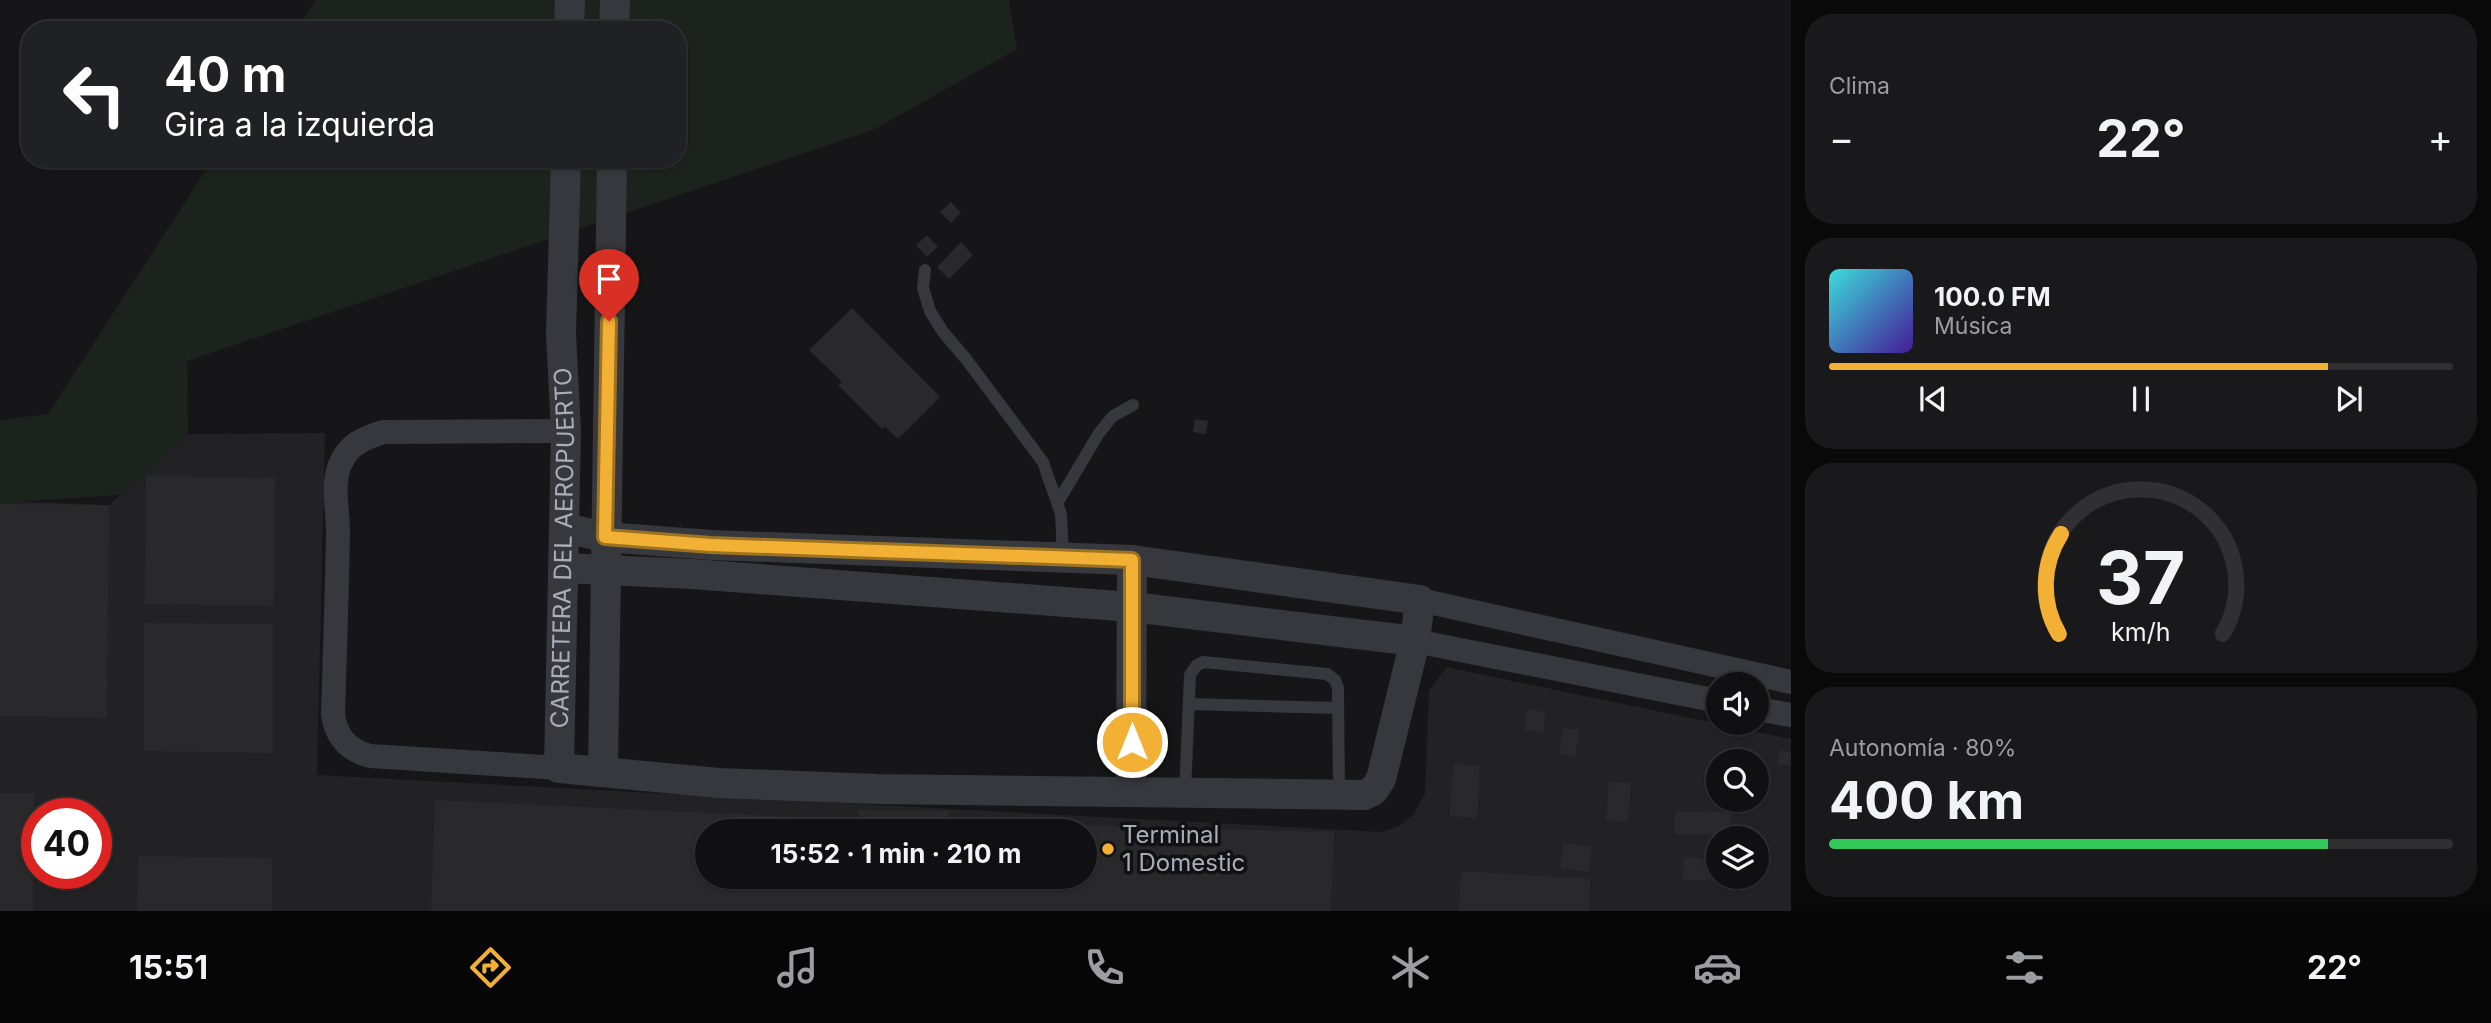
<!DOCTYPE html>
<html lang="es">
<head>
<meta charset="utf-8">
<style>
  body { margin:0; font-family:Inter,sans-serif; background:#19191b; color:#f1f3f6; height:100vh; display:flex; flex-direction:column; font-size:26px; white-space:nowrap }
  * { box-sizing:border-box; margin:0 }
  p { font-size:23px; color:#9c9d9f }
  .icon { flex:none; width:38px; height:38px; fill:none; stroke:currentColor; stroke-width:2; stroke-linecap:round; stroke-linejoin:round }
  .map { position:relative; flex:1; overflow:hidden }
  .side { display:flex; flex-direction:column; gap:14px; padding:14px; background:#09090a; width:700px }
  .side>* { flex:none }
  .banner { position:absolute; left:21px; top:21px; width:665px; height:147px; border-radius:28px; box-shadow:0 2px 5px #0004,0 0 0 2px #303032; background:#202124; color:#fff; overflow:hidden }
  .tools { position:absolute; left:1706px; top:672px; display:grid; gap:14px }
  .tools a { display:grid; place-items:center; width:63px; height:63px; border-radius:50%; background:#101012; box-shadow:0 2px 5px #0004,0 0 0 2px #303032; font-size:35px }
  .speed { position:absolute; left:21px; top:798px; display:flex; gap:14px; font-size:35px; font-weight:700; text-align:center }
  .speed>* { display:grid; place-content:center; width:91px; height:91px; border-radius:50%; background:#101012; box-shadow:0 2px 5px #0004,0 0 0 2px #303032; line-height:1 }
  .speed .limit { border:10px solid #d22; background:#fff; color:#111 }
  .pin { position:absolute; display:grid; place-items:center; width:60px; height:60px; color:#fff; margin:-72px -30px; border-radius:50% 50% 50% 0; rotate:-45deg; box-shadow:0 0 7px #0007 }
  .pin .icon { rotate:45deg }
  .me { position:absolute; width:77px; margin:-38px; rotate:0deg; stroke-linejoin:round; filter:drop-shadow(0 0 5px #0008) }
  .turn { display:flex; align-items:center; gap:24px; height:147px; padding:0 28px; font-size:32px }
  .turn .icon { width:91px; height:91px; stroke-width:2.5 }
  .turn b { display:block; font-size:49px; line-height:60px }
  .big { font-size:52px; font-weight:700; line-height:1.1 }
  .side .card { flex:1; display:flex; flex-direction:column; justify-content:center; gap:10px; min-width:0; padding:0 24px; border-radius:28px; background:#19191b }
  .side .dial { align-items:center; gap:0 }
  .dial svg { height:182px; overflow:visible; fill:none; stroke:#303032; stroke-width:7; stroke-linecap:round; text-anchor:middle }
  .dial text { fill:#f1f3f6; stroke:none }
  .song { display:flex; align-items:center; gap:21px }
  .cover { width:84px; height:84px; border-radius:10px; background:linear-gradient(135deg,hsl(180 70% 55%),hsl(260 70% 35%)) }
  .played { height:7px; border-radius:4px; background:linear-gradient(90deg,#f2b134 80%,#303032 80%) }
  .keys { display:flex; justify-content:space-around; direction:ltr }
  .heat { display:flex; justify-content:space-between; align-items:center; font-size:38px; direction:ltr }
  .charge { height:10px; border-radius:5px; background:linear-gradient(90deg,#34c759 80%,#303032 0) }
  .trip { position:absolute; left:695px; top:819px; width:402px; height:70px; border-radius:35px; background:#101012; box-shadow:0 2px 5px #0004,0 0 0 2px #303032; font-weight:700; line-height:70px; text-align:center }
  .tabs { display:flex; height:112px; justify-content:space-around; align-items:center; background:#060607; color:#9c9d9f }
  .tabs .icon { width:49px; height:49px }
  .tabs .on { color:#f2b134 }
  .tabs b { font-size:32px; color:#f1f3f6 }
  main { display:flex; flex:1; min-height:0 }
  .map>svg:first-child { display:block }
  .built { fill:#222225; fill-rule:evenodd }
  .green { fill:#1c231d }
  .building { fill:#29292c; fill-rule:evenodd }
  .lines { fill:none; stroke-linecap:round; stroke-linejoin:round }
  .service { stroke:#37383d; stroke-width:12 }
  .minor { stroke:#37383d; stroke-width:24 }
  .tertiary { stroke:#37383d; stroke-width:30 }
  .route-casing { stroke:#9d7322; stroke-width:18 }
  .route { stroke:#f2b134; stroke-width:12 }
  .poi-dot { fill:#f2b134; stroke:#111113; stroke-width:2.5 }
  .labels { text-anchor:middle; stroke-width:7; stroke-linejoin:round; paint-order:stroke }
  .street-label { font-size:24px; fill:#a8adb8; stroke:#111113 }
  .poi-label { font-size:24px; fill:#a8adb8; stroke:#111113; text-anchor:start }
</style>
</head>
<body>
<main>
<div class="map">
<svg width="1791" height="911" viewBox="0 0 1791 911">
  <rect width="100%" height="100%" fill="#161618"/>
  <path class="built" d="M325 433 317 775 1382 832 1399 826 1413 815 1425 794 1429 691 1446 667 1791 739V911H0V501L109 505 188 434ZM1718 761H1757V800H1718ZM37 814H96V873H37ZM707 831H1085V877H707ZM1718 838H1757V877H1718Z"/>
  <path class="green" d="M316 0H1009L1017 49 875 129 187 361 188 434 121 495 0 503V420L48 414 213 159H677V30H297Z"/>
  <path class="building" d="M951 202 961 213 951 223 940 212Z
    M927 235 938 247 927 257 916 245Z
    M961 242 973 255 949 279 937 267Z
    M852 308 940 397 898 439 885 427 882 429 838 385 842 382 809 350Z
    M1195 419 1208 421 1206 434 1193 432Z
    M146 476 275 478 274 606 145 604Z
    M0 504 109 505 107 718 0 716Z
    M144 623 273 624V753L144 751Z
    M1527 709 1546 712 1543 733 1524 729Z
    M1562 728 1579 730 1576 756 1560 754Z
    M1779 750 1791 752V766L1777 764Z
    M1453 764 1480 766 1477 818 1450 816Z
    M1609 782 1631 783 1628 822 1606 820Z
    M0 793H34L33 911H0Z
    M435 800 859 820V810L949 811V821L1334 832 1331 911H431ZM707 831H1085V877H707Z
    M1675 811 1731 812V834H1675Z
    M1563 843 1592 846 1589 872 1560 868Z
    M138 856 272 858V911H137Z
    M1684 857 1718 859V877H1727V881L1683 880Z
    M1461 871 1590 879 1589 911H1459Z"/>
  <g class="lines">
    <path class="service" d="M925 270 923 288 930 311 943 332 966 359 1043 462 1061 514 1063 557
      M1058 502 1099 433 1113 416 1133 405
      M1190 704 1338 708
      M1185 793 1190 675 1196 666 1203 662 1327 674 1335 680 1338 688 1339 795"/>
    <path class="minor" d="M1420 600 1791 682
      M1415 641 1718 701
      M1757 709 1791 715
      M559 768 370 756C348 750 336 737 333 714 335 653 337 592 338 531 338 510 332 488 339 467 348 444 362 439 383 432L566 431"/>
    <g class="tertiary">
      <path d="M569 30 570 0"/>
      <path d="M614 30 615 0"/>
      <path id="s1" d="M565 528 605 537 711 545 1132 560 1420 600 1415 641 1381 779 1373 791 1364 795 877 789 719 783 559 768 566 431 561 334 566 159"/>
      <path d="M564 568 692 574 1132 607 1415 641"/>
      <path d="M603 772 612 159"/>
      <path d="M1131 791 1132 560"/>
    </g>
  </g>
  <g class="lines">
    <g class="route-casing">
      <path id="route" d="M609 321 605 537 711 545 1132 560V742"/>
    </g>
    <use href="#route" class="route"/>
  </g>
  <circle class="poi-dot" cx="1108" cy="849" r="7"/>
  <g class="labels">
    <g class="street-label">
      <text dy="8" stroke="none"><textPath href="#s1" startOffset="2093">CARRETERA DEL AEROPUERTO</textPath></text>
    </g>
    <g class="poi-label">
      <text x="1122" y="843">Terminal<tspan x="1122" dy="28">1 Domestic</tspan></text>
    </g>
  </g>
</svg>
<div class="tools">
<a><svg class="icon" aria-label="sound" viewBox="0 0 24 24"><path d="M4 9h4l5-4v14l-5-4H4zM17 9q2 3 0 6"/></svg></a>
<a><svg class="icon" aria-label="search" viewBox="0 0 24 24"><circle cx="10" cy="10" r="6"/><path d="M15 15l6 6"/></svg></a>
<a><svg class="icon" aria-label="layers" viewBox="0 0 24 24"><path d="M12 4l9 5-9 5-9-5zM3 14l9 5 9-5"/></svg></a>
</div>
<div class="speed"><div class="limit">40</div></div>
<div class="pin" style="left:609px;top:321px;background:#d93025"><svg class="icon" aria-label="arrive" viewBox="0 0 24 24"><path d="M6 21V4h12l-3 4 3 4H6"/></svg></div>
<svg class="me" style="left:1132px;top:742px" viewBox="-20 -20 40 40"><circle r="17" fill="#f2b134" stroke="#fff" stroke-width="3"/><path d="M0-11L8 9 0 5-8 9z" fill="#fff"/></svg>
<div class="trip">15:52 · 1 min · 210 m</div>
<div class="banner">
<div class="turn"><svg class="icon" aria-label="left" viewBox="0 0 24 24"><path d="M17 20v-9H6M10 6l-5 5 5 5"/></svg><div><b>40 m</b>Gira a la izquierda</div></div>
</div>
</div>
<section class="side">
<div class="card"><p>Clima</p>
<div class="heat"><a>−</a><b class="big">22°</b><a>+</a></div>
</div>
<div class="card">
<div class="song"><i class="cover"></i><div><b>100.0 FM</b><p>Música</p></div></div>
<div class="played"></div>
<div class="keys"><svg class="icon" aria-label="previous" viewBox="0 0 24 24"><path d="M18 5L8 12l10 7zM5 5v14"/></svg><svg class="icon" aria-label="pause" viewBox="0 0 24 24"><path d="M8 5v14M16 5v14"/></svg><svg class="icon" aria-label="next" viewBox="0 0 24 24"><path d="M6 5l10 7-10 7zM19 5v14"/></svg></div>
</div>
<div class="card dial"><svg viewBox="0 0 100 80">
<path d="M14 69A42 42 0 1 1 86 69"/>
<path d="M14 69A42 42 0 0 1 15 25" stroke="#f2b134"/>
<text x="50" y="56" font-size="32" font-weight="700">37</text>
<text x="50" y="72" font-size="11">km/h</text>
</svg></div>
<div class="card"><p>Autonomía · 80%</p><b class="big">400 km</b><div class="charge"></div></div>
</section>
</main>
<nav class="tabs">
<b>15:51</b>
<svg class="icon on" aria-label="directions" viewBox="0 0 24 24"><path d="M12 3l9 9-9 9-9-9zM9 14v-3h6M13 9l2 2-2 2"/></svg>
<svg class="icon" aria-label="music" viewBox="0 0 24 24"><path d="M9 18V5l10-2v13"/><circle cx="6" cy="18" r="3"/><circle cx="16" cy="16" r="3"/></svg>
<svg class="icon" aria-label="phone" viewBox="0 0 24 24"><path d="M5 4h4l2 5-3 2q2 4 5 5l2-3 5 2v4C11 20 4 13 5 4z"/></svg>
<svg class="icon" aria-label="climate" viewBox="0 0 24 24"><path d="M12 3v18M4 7l16 10M4 17L20 7"/></svg>
<svg class="icon" aria-label="car" viewBox="0 0 24 24"><path d="M5 17H2v-5l4-1 3-4h7l3 4 3 1v5h-3M9 17h6M6 11h13"/><circle cx="7" cy="17" r="2"/><circle cx="17" cy="17" r="2"/></svg>
<svg class="icon" aria-label="filters" viewBox="0 0 24 24"><path d="M4 7h16M4 17h16"/><circle cx="9" cy="7" r="2"/><circle cx="15" cy="17" r="2"/></svg>
<b>22°</b>
</nav>
</body>
</html>
